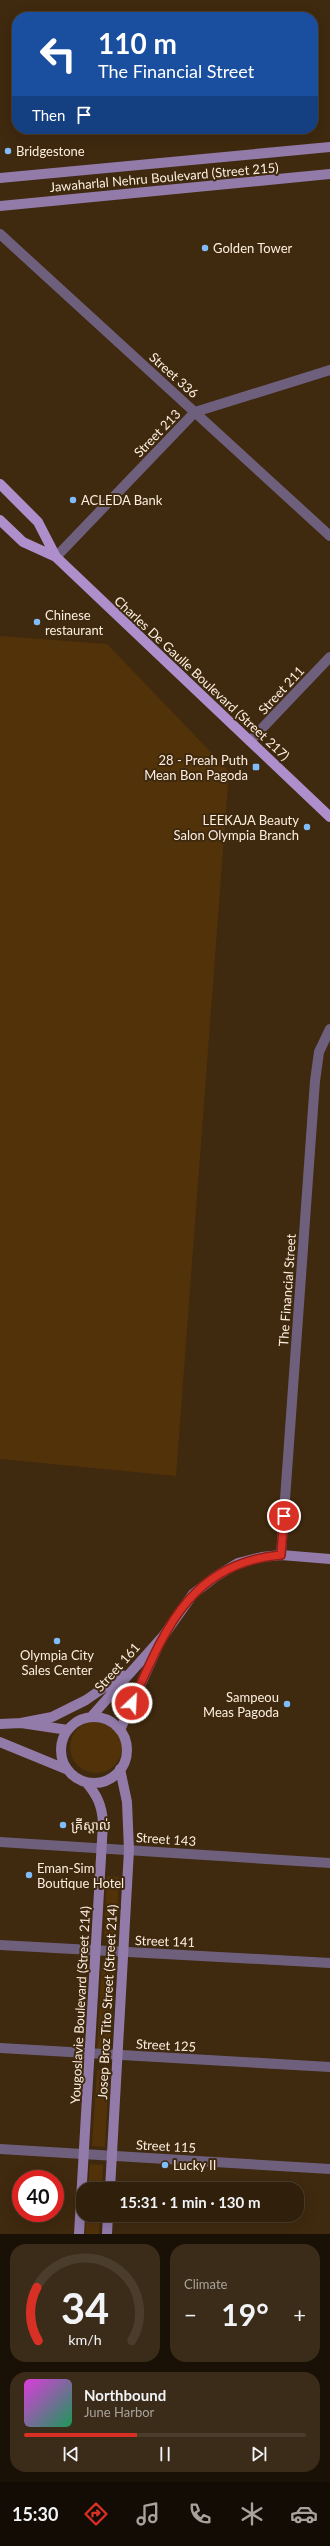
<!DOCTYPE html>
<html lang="en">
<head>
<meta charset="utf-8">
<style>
  body { margin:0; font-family:Lato,"Noto Sans Khmer",sans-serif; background:#3b2c19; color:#f1f3f6; height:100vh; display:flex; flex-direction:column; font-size:15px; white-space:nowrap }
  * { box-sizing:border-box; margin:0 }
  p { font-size:13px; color:#a7a29d }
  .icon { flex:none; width:22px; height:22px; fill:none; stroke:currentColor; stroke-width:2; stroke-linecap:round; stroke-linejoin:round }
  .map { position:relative; height:2234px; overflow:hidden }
  .side { display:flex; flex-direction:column; gap:10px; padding:10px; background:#1a1106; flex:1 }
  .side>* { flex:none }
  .hud { position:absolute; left:12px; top:12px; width:306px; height:122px; border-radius:16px; box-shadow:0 4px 16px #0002,0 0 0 1px #4a3d2c; background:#1a4fa0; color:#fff; overflow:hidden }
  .speed { position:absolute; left:12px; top:2170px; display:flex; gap:8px; font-size:20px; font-weight:700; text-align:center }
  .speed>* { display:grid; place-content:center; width:52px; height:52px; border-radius:50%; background:#2f1f0b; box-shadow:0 4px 16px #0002,0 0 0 1px #4a3d2c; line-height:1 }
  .speed .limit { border:6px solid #d22; background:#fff; color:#111 }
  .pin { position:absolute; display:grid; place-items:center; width:34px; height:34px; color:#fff; margin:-17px; border:2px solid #fff; border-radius:50%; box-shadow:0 1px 4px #0007 }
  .me { position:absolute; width:44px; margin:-22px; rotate:25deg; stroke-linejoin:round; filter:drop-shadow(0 0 3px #0008) }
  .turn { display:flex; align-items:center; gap:14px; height:84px; padding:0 20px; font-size:18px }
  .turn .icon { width:52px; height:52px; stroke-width:2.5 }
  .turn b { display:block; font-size:28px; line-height:34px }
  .then { display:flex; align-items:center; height:38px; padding:0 20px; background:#0003; gap:8px; font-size:15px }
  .big { font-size:30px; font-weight:700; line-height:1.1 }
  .side .card { flex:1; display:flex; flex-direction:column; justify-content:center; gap:6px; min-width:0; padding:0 14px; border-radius:16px; background:#3b2c19 }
  .side .dial { align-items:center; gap:0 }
  .dial svg { height:104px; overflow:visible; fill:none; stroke:#4a3d2c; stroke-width:7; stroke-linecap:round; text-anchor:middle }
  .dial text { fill:#f1f3f6; stroke:none }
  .song { display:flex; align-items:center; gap:12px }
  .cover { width:48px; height:48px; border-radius:6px; background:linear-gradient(135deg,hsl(300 70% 55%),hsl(150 70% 35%)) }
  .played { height:4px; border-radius:2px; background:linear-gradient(90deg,#d93025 40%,#4a3d2c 40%) }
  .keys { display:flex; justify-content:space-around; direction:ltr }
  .heat { display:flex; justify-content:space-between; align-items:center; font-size:22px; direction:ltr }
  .side .tiles { flex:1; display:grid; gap:10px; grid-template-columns:1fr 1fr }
  .card:last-child { grid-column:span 2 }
  .trip { position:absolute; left:76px; top:2182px; width:228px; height:40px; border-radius:16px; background:#2f1f0b; box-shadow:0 4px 16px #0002,0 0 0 1px #4a3d2c; font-weight:700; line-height:40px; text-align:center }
  .dock { display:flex; height:64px; justify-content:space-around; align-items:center; background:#130c04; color:#a7a29d }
  .dock .icon { width:28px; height:28px }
  .dock .on { color:#d93025 }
  .dock b { font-size:18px; color:#f1f3f6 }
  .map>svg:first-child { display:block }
  .green { fill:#523209 }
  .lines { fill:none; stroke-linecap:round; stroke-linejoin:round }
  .street { stroke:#6e607d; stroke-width:10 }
  .secondary { stroke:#927ba9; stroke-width:10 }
  .primary { stroke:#ae8fcb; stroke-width:10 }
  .route-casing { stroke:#8d1f18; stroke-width:10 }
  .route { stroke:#d93025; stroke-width:7 }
  .poi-dot { fill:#7ebdf9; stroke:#3f290f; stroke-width:1.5 }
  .labels { text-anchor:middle; stroke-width:4; stroke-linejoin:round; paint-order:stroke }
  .poi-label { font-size:13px; fill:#fdeedf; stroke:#3f290f; text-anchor:start }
  .street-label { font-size:13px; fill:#fdeedf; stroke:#3f290f }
</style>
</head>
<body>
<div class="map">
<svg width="330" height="2234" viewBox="0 0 330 2234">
  <rect width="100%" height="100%" fill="#3f290f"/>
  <path class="green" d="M0 636 107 644 229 771 176 1476 0 1459Z
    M70 1747a26 26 0 1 1 52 0a26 26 0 1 1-52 0Z
    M107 1876 119 1877 116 1939 104 1938Z
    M102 1963H115L110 2050 97 2049Z
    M97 2070 109 2071 105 2147 92 2146Z
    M90 2164 103 2165 102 2189H88Z
    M87 2215H100L99 2234H85Z"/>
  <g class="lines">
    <path class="street" d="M0 234 330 536
      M56 557 195 412 330 370
      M250 741 330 657
      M281 1555 315 1081 319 1052 330 1029
      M0 1842 330 1863
      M0 1945 330 1963
      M0 2048 330 2067
      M0 2149 330 2169"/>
    <path class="secondary" d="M0 178 330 147
      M0 206 330 174
      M91 1717 164 1635 193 1594 215 1577 238 1563 262 1557 281 1555 330 1559
      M61 1750a33 33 0 1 1 66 0a33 33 0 1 1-66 0Z
      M21 1723 52 1717 86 1700 122 1675
      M0 1724 21 1723 68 1730
      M120 1730 159 1644
      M0 1742 68 1770
      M110 2189 129 1850 127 1802 120 1769
      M79 2234 103 1823C102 1805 97 1795 86 1782
      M107 2234 108 2215"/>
    <path class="primary" d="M0 484 38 522 56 557
      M0 520 23 542 56 557 330 817"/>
  </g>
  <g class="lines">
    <g class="route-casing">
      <path id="route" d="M132 1703C165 1630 190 1563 281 1555L284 1516"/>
    </g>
    <use href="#route" class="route"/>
  </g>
  <g class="poi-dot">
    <circle cx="8" cy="151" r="4"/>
    <circle cx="205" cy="248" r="4"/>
    <circle cx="73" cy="500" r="4"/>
    <circle cx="37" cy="622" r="4"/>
    <rect x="252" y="763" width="8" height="8" rx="2"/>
    <circle cx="307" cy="827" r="4"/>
    <circle cx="57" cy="1641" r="4"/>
    <circle cx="287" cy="1704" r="4"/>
    <circle cx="63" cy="1825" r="4"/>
    <circle cx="29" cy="1875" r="4"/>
    <circle cx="165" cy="2165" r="4"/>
  </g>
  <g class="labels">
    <g class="poi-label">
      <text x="16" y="156">Bridgestone</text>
      <text x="213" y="253">Golden Tower</text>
      <text x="81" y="505">ACLEDA Bank</text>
      <text x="45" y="620">Chinese<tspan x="45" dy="15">restaurant</tspan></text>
      <text x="248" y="765" text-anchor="end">28 - Preah Puth<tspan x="248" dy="15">Mean Bon Pagoda</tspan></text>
      <text x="299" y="825" text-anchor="end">LEEKAJA Beauty<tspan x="299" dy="15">Salon Olympia Branch</tspan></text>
      <text x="57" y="1660" text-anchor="middle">Olympia City<tspan x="57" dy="15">Sales Center</tspan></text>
      <text x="279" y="1702" text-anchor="end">Sampeou<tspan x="279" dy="15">Meas Pagoda</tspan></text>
      <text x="71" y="1830">គ្រីស្តាល់</text>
      <text x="37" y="1873">Eman-Sim<tspan x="37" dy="15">Boutique Hotel</tspan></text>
      <text x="173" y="2170">Lucky II</text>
    </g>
    <g class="street-label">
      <text transform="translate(164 177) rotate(-5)" y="5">Jawaharlal Nehru Boulevard (Street 215)</text>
      <text transform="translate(174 375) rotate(42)" y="5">Street 336</text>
      <text transform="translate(157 433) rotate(-46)" y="5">Street 213</text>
      <text transform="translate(202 678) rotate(43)" y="5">Charles De Gaulle Boulevard (Street 217)</text>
      <text transform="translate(281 690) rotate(-47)" y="5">Street 211</text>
      <text transform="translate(287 1290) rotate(-86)" y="5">The Financial Street</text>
      <text transform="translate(117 1667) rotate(-48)" y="5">Street 161</text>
      <text transform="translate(166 1839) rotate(4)" y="5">Street 143</text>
      <text transform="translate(165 1941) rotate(2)" y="5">Street 141</text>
      <text transform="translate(107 2002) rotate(-87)" y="5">Josep Broz Tito Street (Street 214)</text>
      <text transform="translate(80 2005) rotate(-87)" y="5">Yougoslavie Boulevard (Street 214)</text>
      <text transform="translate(166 2045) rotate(3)" y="5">Street 125</text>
      <text transform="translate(166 2146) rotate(3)" y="5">Street 115</text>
    </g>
  </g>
</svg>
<div class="speed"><div class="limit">40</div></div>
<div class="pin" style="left:284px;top:1516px;background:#d93025"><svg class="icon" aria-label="arrive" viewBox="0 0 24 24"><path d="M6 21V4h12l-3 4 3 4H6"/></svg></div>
<svg class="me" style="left:132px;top:1703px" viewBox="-20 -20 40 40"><circle r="17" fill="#d93025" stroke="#fff" stroke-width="3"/><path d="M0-11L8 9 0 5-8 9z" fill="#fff"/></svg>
<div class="trip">15:31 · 1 min · 130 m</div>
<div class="hud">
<div class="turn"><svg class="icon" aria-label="left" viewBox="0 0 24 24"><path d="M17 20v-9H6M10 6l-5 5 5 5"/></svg><div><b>110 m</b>The Financial Street</div></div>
<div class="then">Then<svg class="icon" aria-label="arrive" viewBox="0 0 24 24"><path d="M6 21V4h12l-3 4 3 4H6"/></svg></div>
</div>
</div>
<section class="side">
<div class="tiles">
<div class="card dial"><svg viewBox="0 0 100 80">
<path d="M14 69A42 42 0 1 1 86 69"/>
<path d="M14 69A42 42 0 0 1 13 28" stroke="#d93025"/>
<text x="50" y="56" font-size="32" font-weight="700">34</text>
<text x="50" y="72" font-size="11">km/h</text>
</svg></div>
<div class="card"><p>Climate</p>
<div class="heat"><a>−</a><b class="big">19°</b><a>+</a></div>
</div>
<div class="card">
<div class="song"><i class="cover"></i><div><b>Northbound</b><p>June Harbor</p></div></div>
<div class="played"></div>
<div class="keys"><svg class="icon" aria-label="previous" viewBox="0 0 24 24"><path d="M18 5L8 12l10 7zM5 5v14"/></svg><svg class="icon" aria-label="pause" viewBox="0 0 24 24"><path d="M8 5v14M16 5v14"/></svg><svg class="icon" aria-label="next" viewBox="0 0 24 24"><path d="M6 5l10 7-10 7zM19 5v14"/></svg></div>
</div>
</div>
</section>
<nav class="dock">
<b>15:30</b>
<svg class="icon on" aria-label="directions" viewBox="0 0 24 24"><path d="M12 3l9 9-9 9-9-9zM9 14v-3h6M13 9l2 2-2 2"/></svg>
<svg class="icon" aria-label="music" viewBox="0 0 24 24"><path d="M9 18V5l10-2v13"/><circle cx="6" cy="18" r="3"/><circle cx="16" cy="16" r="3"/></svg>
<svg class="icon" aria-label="phone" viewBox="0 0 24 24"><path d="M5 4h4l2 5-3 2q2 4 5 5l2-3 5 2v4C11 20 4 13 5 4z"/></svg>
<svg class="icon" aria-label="climate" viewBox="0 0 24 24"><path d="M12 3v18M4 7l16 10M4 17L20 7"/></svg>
<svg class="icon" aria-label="car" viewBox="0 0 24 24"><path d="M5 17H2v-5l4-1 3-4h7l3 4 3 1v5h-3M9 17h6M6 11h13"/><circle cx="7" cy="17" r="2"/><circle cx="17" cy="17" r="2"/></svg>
</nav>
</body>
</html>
